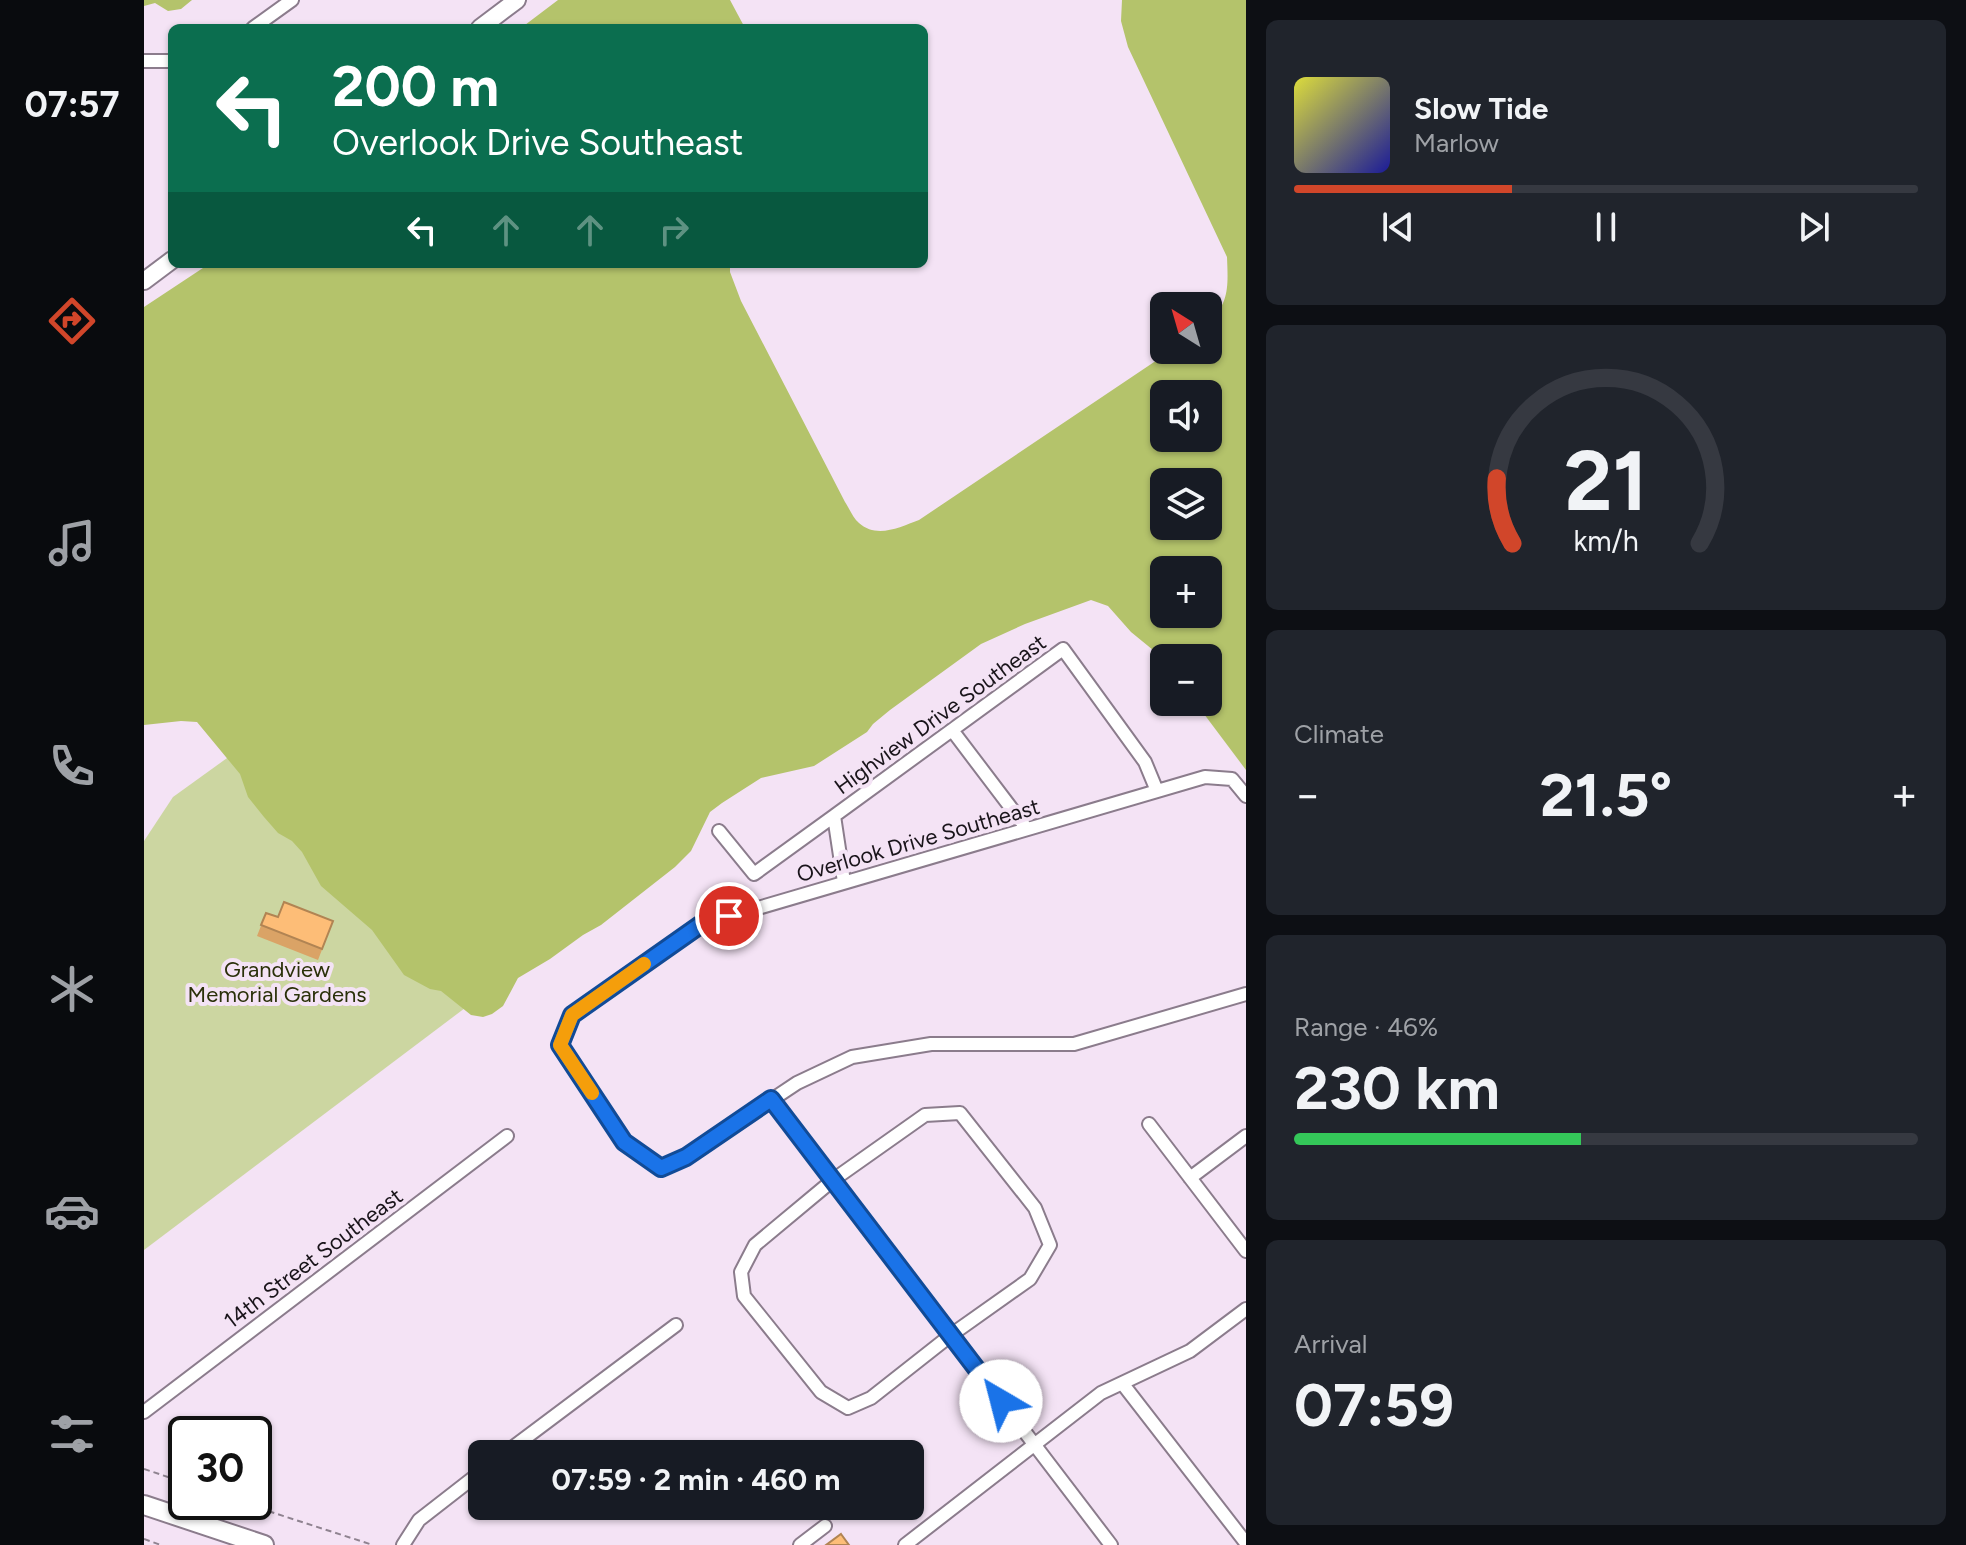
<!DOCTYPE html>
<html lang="en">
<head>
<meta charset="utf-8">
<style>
  body { margin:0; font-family:Figtree,sans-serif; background:#20242c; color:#f1f3f6; height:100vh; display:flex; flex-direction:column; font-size:30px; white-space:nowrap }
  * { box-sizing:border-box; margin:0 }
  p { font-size:26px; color:#9ea1a6 }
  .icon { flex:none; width:44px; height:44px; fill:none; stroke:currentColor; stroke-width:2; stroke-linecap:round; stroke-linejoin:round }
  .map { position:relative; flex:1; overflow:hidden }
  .drawer { display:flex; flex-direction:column; gap:20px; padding:20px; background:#0d0f14; width:720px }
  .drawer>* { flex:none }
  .hud { position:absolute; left:24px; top:24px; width:760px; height:244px; border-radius:12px; box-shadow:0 2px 6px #0004; background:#0b6e4f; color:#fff; overflow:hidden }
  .needle { width:52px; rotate:323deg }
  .buttons { position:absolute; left:1006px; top:292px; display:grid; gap:16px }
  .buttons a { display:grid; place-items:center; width:72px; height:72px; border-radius:12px; background:#171b24; box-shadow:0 2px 6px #0004; font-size:40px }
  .speed { position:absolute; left:24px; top:1416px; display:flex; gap:16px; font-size:40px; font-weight:700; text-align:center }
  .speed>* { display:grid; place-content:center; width:104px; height:104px; border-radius:50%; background:#171b24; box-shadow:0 2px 6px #0004; line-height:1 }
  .speed .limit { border:4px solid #111; border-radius:12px; background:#fff; color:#111 }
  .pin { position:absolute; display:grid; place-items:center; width:68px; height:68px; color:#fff; margin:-34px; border:4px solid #fff; border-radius:50%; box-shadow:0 2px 8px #0007 }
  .me { position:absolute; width:88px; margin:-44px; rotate:323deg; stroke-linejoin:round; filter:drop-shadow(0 0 6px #0008) }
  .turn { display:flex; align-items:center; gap:28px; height:168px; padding:0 32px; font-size:36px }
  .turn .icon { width:104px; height:104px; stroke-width:2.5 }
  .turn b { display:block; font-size:56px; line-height:68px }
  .lanes { display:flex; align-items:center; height:76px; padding:0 32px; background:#0003; justify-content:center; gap:40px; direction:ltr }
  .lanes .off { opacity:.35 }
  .big { font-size:60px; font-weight:700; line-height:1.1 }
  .drawer .widget { flex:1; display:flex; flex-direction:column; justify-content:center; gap:12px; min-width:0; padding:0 28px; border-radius:12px; background:#20242c }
  .drawer .dial { align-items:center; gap:0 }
  .dial svg { height:208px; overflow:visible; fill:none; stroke:#363941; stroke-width:7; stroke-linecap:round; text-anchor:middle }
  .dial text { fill:#f1f3f6; stroke:none }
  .song { display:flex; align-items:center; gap:24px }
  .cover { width:96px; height:96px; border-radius:12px; background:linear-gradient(135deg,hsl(60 70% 55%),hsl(240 70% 35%)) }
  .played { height:8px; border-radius:4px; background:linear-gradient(90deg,#d1462a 35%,#363941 35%) }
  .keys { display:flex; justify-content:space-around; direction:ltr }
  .heat { display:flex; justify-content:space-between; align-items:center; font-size:44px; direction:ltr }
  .charge { height:12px; border-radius:6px; background:linear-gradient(90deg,#34c759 46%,#363941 0) }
  .trip { position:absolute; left:324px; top:1440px; width:456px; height:80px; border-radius:12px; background:#171b24; box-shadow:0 2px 6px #0004; font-weight:700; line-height:80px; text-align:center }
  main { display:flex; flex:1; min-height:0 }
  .menu { display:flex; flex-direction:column; width:144px; justify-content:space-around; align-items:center; background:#090b0e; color:#9ea1a6 }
  .menu .icon { width:56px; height:56px }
  .menu .selected { color:#d1462a }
  .menu b { font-size:36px; color:#f1f3f6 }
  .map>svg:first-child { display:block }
  .green { fill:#ccd6a1 }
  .forest { fill:#b4c36b; fill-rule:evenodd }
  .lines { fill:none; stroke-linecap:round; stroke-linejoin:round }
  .minor-casing { stroke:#8b7c8c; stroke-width:16 }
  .tertiary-casing { stroke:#8b7c8c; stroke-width:20 }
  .secondary-casing { stroke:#8b7c8c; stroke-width:22 }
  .path { stroke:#8f8390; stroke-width:2; stroke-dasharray:6 4; stroke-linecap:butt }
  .minor { stroke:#fff; stroke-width:12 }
  .tertiary { stroke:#fff; stroke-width:16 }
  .secondary { stroke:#fff; stroke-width:18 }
  .wall { fill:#daa366 }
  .building { fill:#fdbd77; stroke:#b18453; stroke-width:2 }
  .route-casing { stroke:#114b97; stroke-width:20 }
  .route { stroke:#1a73e8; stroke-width:14 }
  .slow { stroke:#f59e0b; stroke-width:14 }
  .labels { text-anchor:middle; stroke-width:8; stroke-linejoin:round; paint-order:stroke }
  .street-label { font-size:22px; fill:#19141a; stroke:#f4e3f5 }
  .park-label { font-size:22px; fill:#2a3009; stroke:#f4e3f5 }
</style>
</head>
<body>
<main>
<nav class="menu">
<b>07:57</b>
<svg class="icon selected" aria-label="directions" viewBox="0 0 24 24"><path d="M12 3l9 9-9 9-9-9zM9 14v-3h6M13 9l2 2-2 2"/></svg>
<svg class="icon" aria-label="music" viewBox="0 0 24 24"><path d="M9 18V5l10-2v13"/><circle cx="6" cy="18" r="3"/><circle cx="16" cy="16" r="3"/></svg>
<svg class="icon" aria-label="phone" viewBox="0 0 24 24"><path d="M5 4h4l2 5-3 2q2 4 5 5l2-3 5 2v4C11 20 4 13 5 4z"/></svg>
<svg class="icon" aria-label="climate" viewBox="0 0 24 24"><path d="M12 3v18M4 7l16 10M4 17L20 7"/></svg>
<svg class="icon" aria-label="car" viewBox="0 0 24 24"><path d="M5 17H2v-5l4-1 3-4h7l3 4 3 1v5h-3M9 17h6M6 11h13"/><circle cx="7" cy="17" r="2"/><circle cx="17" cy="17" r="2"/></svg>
<svg class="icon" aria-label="filters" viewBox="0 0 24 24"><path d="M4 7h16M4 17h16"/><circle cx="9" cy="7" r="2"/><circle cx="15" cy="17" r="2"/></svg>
</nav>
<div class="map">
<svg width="1102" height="1545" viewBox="0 0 1102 1545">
  <rect width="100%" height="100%" fill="#f4e3f5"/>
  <path class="green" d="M115 735 321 1008 0 1250V841L29 797Z"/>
  <path class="forest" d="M0 0H48L37 9 24 11 11 3 0 6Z
    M414 0H586L601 28H377Z
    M978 0H1102V770L1051 702H1064V658L1020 659 987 632 964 606 947 600 881 624 837 644 746 710 729 724 723 732 670 766 617 778 578 803 566 812 547 851 531 867 457 925 439 935 406 959 374 978 359 1006 348 1014 339 1017 327 1015 297 991 286 989 260 975 228 930 177 886 158 852 148 841 134 833 120 817 104 797 96 774 53 722 37 721 0 725V307L65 264H586V272L597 301 701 502C705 508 709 518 715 523 733 539 756 527 775 520L1028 350H1064V323C1086 303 1084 285 1083 257L984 47 977 21ZM1020 394H1064V438H1020ZM1020 482H1064V526H1020ZM1020 570H1064V614H1020Z"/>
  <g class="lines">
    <g class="minor-casing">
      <path id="minor" d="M109 28 148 0
        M0 61H28
        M808 730 883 829
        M1102 796 1088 779 1061 777 556 925 428 1015 416 1045 480 1142 517 1168 542 1157 653 1083 708 1057 787 1044H930L1102 994
        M575 831 610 874 690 816
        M700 882 690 816 919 649 1001 762 1013 791
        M627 1099 967 1545
        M816 1113 891 1208 906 1245 886 1279 807 1335 727 1398 704 1408 677 1392 600 1296 597 1272 611 1245 689 1180 781 1115Z
        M1005 1124 1102 1251
        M1046 1178 1102 1136
        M978 1383 1102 1543
        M0 1412 363 1136
        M360 1454 532 1325
        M259 1545 275 1520 338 1471
        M656 1545 681 1526
        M761 1545 957 1393 1046 1351 1102 1309"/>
    </g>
    <g class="tertiary-casing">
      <path id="tertiary" d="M336 28 373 0
        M0 281 28 260"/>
    </g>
    <g class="secondary-casing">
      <path id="secondary" d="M0 1505 120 1545"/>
    </g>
    <path class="path" d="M0 1469 42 1483
      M96 1502 229 1545
      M0 1539 17 1545"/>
    <use href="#minor" class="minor"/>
    <use href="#tertiary" class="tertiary"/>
    <use href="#secondary" class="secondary"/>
  </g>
  <path class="wall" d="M122 913 134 917 189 921 174 960 113 936Z"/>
  <path class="building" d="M140 902 189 921 178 949 117 925 122 913 134 917Z
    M697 1534 705 1545H682Z"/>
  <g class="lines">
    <g class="route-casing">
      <path id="route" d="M585 916 556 925 428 1015 416 1045 480 1142 517 1168 542 1157 627 1099 857 1401"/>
    </g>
    <use href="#route" class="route"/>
    <path class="slow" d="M448 1093 416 1045 428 1015 500 964"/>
  </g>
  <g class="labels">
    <g class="street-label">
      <text transform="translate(796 714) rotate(-36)" y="8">Highview Drive Southeast</text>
      <text transform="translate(774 840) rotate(-16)" y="8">Overlook Drive Southeast</text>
      <text transform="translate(169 1258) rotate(-37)" y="8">14th Street Southeast</text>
    </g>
    <g class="park-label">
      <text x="133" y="977">Grandview<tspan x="133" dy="25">Memorial Gardens</tspan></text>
    </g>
  </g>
</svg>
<div class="buttons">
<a><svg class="needle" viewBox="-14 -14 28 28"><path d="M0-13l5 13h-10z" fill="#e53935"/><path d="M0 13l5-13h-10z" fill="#9ea1a6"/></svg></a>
<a><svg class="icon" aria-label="sound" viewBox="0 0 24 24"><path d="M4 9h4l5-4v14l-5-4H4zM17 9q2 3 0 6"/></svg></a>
<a><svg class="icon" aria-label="layers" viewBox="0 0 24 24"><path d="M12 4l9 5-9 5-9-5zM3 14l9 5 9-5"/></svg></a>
<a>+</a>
<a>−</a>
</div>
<div class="speed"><div class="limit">30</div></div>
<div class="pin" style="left:585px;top:916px;background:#d93025"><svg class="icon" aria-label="arrive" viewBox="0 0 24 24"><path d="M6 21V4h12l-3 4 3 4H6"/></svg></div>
<svg class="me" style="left:857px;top:1401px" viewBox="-20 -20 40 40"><circle r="19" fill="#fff"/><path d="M0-13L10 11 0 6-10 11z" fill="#1a73e8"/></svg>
<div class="trip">07:59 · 2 min · 460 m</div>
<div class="hud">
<div class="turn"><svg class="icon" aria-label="left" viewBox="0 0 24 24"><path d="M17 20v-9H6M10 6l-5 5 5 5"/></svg><div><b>200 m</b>Overlook Drive Southeast</div></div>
<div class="lanes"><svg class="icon" aria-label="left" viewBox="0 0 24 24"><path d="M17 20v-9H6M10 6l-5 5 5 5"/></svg><svg class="icon off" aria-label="ahead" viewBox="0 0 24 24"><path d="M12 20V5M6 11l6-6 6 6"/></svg><svg class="icon off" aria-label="ahead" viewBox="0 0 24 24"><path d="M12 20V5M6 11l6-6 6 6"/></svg><svg class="icon off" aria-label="right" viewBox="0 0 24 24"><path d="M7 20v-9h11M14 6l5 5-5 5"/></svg></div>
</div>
</div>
<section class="drawer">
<div class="widget">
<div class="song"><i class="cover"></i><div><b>Slow Tide</b><p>Marlow</p></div></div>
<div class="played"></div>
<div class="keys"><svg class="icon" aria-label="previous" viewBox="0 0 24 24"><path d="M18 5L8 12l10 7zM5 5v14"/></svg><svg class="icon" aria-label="pause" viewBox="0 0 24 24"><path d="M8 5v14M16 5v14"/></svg><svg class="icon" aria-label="next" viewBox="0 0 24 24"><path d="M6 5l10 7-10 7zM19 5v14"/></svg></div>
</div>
<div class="widget dial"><svg viewBox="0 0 100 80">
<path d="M14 69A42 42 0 1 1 86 69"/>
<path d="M14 69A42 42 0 0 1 8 44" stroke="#d1462a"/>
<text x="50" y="56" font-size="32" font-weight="700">21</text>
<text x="50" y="72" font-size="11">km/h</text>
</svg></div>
<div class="widget"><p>Climate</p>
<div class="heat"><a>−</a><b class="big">21.5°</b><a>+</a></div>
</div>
<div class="widget"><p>Range · 46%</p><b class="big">230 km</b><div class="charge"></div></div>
<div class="widget"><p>Arrival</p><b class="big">07:59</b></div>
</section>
</main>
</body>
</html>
